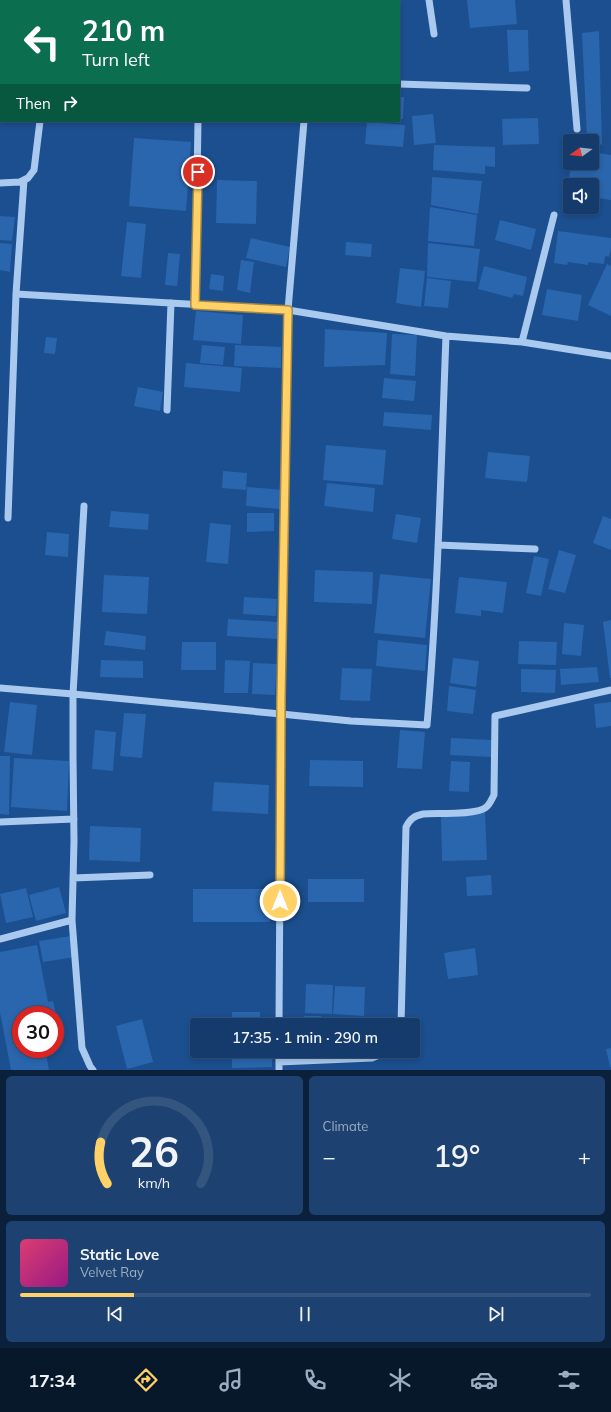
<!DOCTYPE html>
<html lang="en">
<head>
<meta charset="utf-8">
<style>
  body { margin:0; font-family:Mulish,sans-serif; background:#1d4271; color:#f1f3f6; height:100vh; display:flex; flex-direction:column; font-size:15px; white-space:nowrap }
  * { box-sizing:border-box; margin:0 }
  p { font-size:13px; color:#9dadc1 }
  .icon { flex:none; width:22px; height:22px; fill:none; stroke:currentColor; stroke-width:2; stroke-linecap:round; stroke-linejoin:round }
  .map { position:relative; height:1070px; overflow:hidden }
  .drawer { display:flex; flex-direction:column; gap:6px; padding:6px; background:#0b203b; flex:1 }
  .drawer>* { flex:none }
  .hud { position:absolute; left:0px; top:0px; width:400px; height:122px; box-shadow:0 2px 6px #0003,0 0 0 1px #33557e; background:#0b6e4f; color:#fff; overflow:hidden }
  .needle { width:26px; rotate:255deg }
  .fabs { position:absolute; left:563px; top:134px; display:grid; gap:8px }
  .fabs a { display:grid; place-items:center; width:36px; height:36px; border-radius:4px; background:#143b6b; box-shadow:0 2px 6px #0003,0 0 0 1px #33557e; font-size:20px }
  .speed { position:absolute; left:12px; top:1006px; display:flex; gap:8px; font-size:20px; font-weight:700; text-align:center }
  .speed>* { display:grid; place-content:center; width:52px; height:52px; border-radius:50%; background:#143b6b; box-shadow:0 2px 6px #0003,0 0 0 1px #33557e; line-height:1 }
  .speed .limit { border:6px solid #d22; background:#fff; color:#111 }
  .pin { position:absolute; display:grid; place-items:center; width:34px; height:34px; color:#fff; margin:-17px; border:2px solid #fff; border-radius:50%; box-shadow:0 1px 4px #0007 }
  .me { position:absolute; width:44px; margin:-22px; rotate:0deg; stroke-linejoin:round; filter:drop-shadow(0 0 3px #0008) }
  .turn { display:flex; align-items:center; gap:14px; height:84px; padding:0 16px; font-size:18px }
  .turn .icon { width:52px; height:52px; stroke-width:2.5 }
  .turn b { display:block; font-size:28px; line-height:34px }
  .then { display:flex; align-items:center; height:38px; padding:0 16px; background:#0003; gap:8px; font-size:15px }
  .big { font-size:30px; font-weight:600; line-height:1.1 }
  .drawer .widget { flex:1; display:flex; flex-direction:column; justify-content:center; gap:6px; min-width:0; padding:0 14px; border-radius:6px; background:#1d4271 }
  .drawer .dial { align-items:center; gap:0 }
  .dial svg { height:104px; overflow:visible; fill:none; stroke:#33557e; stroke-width:7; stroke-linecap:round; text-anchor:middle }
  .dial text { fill:#f1f3f6; stroke:none }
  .song { display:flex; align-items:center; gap:12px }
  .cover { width:48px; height:48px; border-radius:6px; background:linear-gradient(135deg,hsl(340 70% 55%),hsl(310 70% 35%)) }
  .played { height:4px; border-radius:2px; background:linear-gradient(90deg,#ffd166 20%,#33557e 20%) }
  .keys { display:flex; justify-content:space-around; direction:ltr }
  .heat { display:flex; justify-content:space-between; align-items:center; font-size:22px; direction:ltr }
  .drawer .tiles { flex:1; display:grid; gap:6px; grid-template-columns:1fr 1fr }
  .widget:last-child { grid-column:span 2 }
  .trip { position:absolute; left:190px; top:1018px; width:230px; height:40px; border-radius:4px; background:#143b6b; box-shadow:0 2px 6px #0003,0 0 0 1px #33557e; font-weight:600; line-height:40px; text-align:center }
  .tab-bar { display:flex; height:64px; justify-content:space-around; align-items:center; background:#08182b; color:#9dadc1 }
  .tab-bar .icon { width:28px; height:28px }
  .tab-bar .on { color:#ffd166 }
  .tab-bar b { font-size:18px; color:#f1f3f6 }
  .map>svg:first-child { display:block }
  .building { fill:#2a66ad }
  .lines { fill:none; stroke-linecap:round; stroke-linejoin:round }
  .minor { stroke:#a9c9ee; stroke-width:7 }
  .route-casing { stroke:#a68842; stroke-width:10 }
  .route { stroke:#ffd166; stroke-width:7 }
</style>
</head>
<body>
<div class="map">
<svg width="611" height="1070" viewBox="0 0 611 1070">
  <rect width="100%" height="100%" fill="#1b4f8f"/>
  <path class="building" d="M467 0H515L517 24 470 28Z
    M507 30H528L529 71 509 72Z
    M599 31 602 145 587 137 582 33Z
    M399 97H404L403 119H399Z
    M433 114 436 143 414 145 412 116Z
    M538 118 539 144 503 145 502 119Z
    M367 122 405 125 403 147 365 144Z
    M134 138 191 142 186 211 129 206Z
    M434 145 495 147V167L485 166V174L433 170Z
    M592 152 611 155V200L592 197V185H570V194H567L571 163H592Z
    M432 177 482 181 478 214 431 205Z
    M217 180 257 181 256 224 216 223Z
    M430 207 477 215 474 246 428 241Z
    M0 216 15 217 12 241 0 240Z
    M500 220 536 229 531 250 495 240Z
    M127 222 146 224 141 278 121 276Z
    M558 231 611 238V249L609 257 605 256 604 264 588 262V265L568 262 567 265 554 263Z
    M251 238 290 247 286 267 246 258Z
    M346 242 372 244 371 257 345 255Z
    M0 243 12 244 10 272 0 270Z
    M428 243 480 249 476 282 427 277Z
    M168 253 180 254 177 286 165 285Z
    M241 260 254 262 250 293 237 290Z
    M607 264 611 266V316L588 305Z
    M484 266 527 277 523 296 514 294 512 298 478 289Z
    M400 268 425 271 421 307 396 303Z
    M211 274 224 276 223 291 209 289Z
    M427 278 451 281 448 308 424 306Z
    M547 289 582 295 578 321 542 315Z
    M196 311 243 315 241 344 193 340Z
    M325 329 387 333 385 365 324 367Z
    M392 334 417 335 415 376 390 374Z
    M46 337 57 338 55 354 44 353Z
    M202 345 225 347 223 365 200 363Z
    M235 345 281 347V368L234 366Z
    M186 363 242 368 240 392 184 387Z
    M384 378 416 381 414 401 382 398Z
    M138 387 163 392 160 411 134 406Z
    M384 412 432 415 431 430 383 426Z
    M326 445 386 450 383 485 323 480Z
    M488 452 530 456 527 482 485 478Z
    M223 471 247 473 246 490 222 488Z
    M327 483 375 488 373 512 324 506Z
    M247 487 283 490 281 509 246 506Z
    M111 511 149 514 148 530 109 527Z
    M247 513H274V531L247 532Z
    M396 514 421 518 417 543 392 539Z
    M603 516 611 519V550L593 543Z
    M210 523 231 525 228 564 206 562Z
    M47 532 69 534 68 557 45 555Z
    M559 550 576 555 565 593 548 589Z
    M534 556 549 559 541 596 526 593Z
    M315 570 373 572 372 604 314 602Z
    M380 574 431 579 425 638 374 633Z
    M104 575 149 577 147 614 102 612Z
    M459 577 507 582 503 613 481 610V616L455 613Z
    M244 597 277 599 276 616 243 614Z
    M228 619 279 622 278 639 227 636Z
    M611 620V678H610L603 622Z
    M564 623 584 625 581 656 562 654Z
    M106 631 146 636 145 650 104 645Z
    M378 640 427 645 425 671 376 666Z
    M519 641 557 642 556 665 518 664Z
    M182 642H216V670H181Z
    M453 658 479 661 476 687 450 683Z
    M101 660 143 661V678L100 677Z
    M225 660 250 661 248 693H224Z
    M253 663 277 664 275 695 252 694Z
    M597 667 599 682 561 685 560 669Z
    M342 668 372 669 370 701 340 700Z
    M521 669 556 670 555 693 521 692Z
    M449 686 476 690 473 714 447 711Z
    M10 702 37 705 32 755 4 752Z
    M611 702V726L596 728 594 704Z
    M124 713 146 714 142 758 120 756Z
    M95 730 116 732 113 771 92 769Z
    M400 730 425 732 422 769 397 768Z
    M451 738 492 740V757L450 755Z
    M0 756H10L9 815 0 814Z
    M14 758 69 761 67 811 11 807Z
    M310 760 363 761V787L309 786Z
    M451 761 470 762 469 792 449 791Z
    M214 782 269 785 268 814 212 811Z
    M485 812 487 860 442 861 441 814Z
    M90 826 141 828 140 862 89 860Z
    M491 875 492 895 467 896 466 877Z
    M308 879H364V902H308Z
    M59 887 66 913 36 921 29 895Z
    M26 888 33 917 6 923 0 894Z
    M193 889H270V922H193Z
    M71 936 75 957 43 962 39 941Z
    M37 945 48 1002 53 1001 57 1018 55 1019V1015H21V1049H45L49 1070H11L0 1012V952Z
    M475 948 478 975 448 979 444 953Z
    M306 984 333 985 332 1014 305 1013Z
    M335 986 365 987 364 1016 333 1014Z
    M232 1012H260V1025H232Z
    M304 1016H321V1025H304Z
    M324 1017H341V1025H324Z
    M345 1018 364 1019V1025H345Z
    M142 1019 153 1062 127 1069 116 1026Z
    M611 1048V1067H610L606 1049Z
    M232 1051H272V1067L232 1068Z"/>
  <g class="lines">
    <path class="minor" d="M303 0V1
      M429 0 434 34
      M566 0 577 129
      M48 1V0
      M399 84 527 88
      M0 183 20 182 28 178 34 170 40 121
      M16 294 288 310 446 336 522 342 611 356
      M195 305 198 121
      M522 342 554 215
      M167 410 171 303
      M84 506 73 694V755L74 841 72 920 82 1048 90 1066 93 1070
      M8 518 16 294 24 180
      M438 545 535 549
      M0 688 73 694 281 714 288 310 304 121
      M0 822 74 819
      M73 878 150 875
      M0 939 72 920
      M279 1025 281 714 351 721 427 725C438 596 441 466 446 336
      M401 1025 406 827C410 819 414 816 423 814 436 813 476 815 485 808 490 805 491 800 494 795L495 716 611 690
      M279 1051V1070
      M279 1062 372 1058 389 1051"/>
  </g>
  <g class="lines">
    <g class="route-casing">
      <path id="route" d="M198 172 195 305 288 310 281 699 280 901"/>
    </g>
    <use href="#route" class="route"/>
  </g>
</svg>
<div class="fabs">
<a><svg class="needle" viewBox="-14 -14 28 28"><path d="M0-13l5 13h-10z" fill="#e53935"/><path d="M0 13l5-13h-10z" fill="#9dadc1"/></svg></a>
<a><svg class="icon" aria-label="sound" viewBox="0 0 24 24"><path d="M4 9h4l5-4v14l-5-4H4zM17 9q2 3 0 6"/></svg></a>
</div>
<div class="speed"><div class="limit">30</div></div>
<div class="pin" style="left:198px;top:172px;background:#d93025"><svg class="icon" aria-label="arrive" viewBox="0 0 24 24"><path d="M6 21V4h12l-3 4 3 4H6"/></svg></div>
<svg class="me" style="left:280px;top:901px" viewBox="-20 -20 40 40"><circle r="17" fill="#ffd166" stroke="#fff" stroke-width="3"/><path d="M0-11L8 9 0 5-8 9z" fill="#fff"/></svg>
<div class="trip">17:35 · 1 min · 290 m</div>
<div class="hud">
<div class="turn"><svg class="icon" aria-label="left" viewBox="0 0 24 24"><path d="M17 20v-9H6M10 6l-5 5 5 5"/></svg><div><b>210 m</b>Turn left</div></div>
<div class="then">Then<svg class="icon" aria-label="right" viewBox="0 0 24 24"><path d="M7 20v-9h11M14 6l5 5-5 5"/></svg></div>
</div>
</div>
<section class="drawer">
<div class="tiles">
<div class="widget dial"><svg viewBox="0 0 100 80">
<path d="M14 69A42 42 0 1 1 86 69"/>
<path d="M14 69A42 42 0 0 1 9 37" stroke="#ffd166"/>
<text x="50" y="56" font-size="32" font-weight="700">26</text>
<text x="50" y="72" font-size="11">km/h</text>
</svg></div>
<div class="widget"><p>Climate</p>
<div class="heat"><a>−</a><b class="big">19°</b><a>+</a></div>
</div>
<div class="widget">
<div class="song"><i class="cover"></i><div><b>Static Love</b><p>Velvet Ray</p></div></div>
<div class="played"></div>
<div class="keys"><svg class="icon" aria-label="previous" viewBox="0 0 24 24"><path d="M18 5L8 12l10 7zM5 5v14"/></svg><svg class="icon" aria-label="pause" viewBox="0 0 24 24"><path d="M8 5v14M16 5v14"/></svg><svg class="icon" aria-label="next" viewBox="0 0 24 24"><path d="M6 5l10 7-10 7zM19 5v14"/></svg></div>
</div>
</div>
</section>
<nav class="tab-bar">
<b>17:34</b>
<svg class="icon on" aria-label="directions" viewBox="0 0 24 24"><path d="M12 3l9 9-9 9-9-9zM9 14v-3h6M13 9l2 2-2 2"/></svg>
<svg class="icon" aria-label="music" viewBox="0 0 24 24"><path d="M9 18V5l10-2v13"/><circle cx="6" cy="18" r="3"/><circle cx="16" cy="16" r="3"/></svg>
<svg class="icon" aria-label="phone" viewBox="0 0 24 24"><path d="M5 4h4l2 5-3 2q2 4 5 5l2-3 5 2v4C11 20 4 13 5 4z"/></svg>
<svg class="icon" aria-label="climate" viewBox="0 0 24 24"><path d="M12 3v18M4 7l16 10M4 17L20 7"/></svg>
<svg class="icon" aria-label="car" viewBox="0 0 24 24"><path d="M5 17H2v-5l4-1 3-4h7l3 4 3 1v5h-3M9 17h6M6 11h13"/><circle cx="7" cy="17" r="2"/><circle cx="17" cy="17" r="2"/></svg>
<svg class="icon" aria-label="filters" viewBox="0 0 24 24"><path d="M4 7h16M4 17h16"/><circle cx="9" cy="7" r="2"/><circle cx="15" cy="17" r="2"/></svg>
</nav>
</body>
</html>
